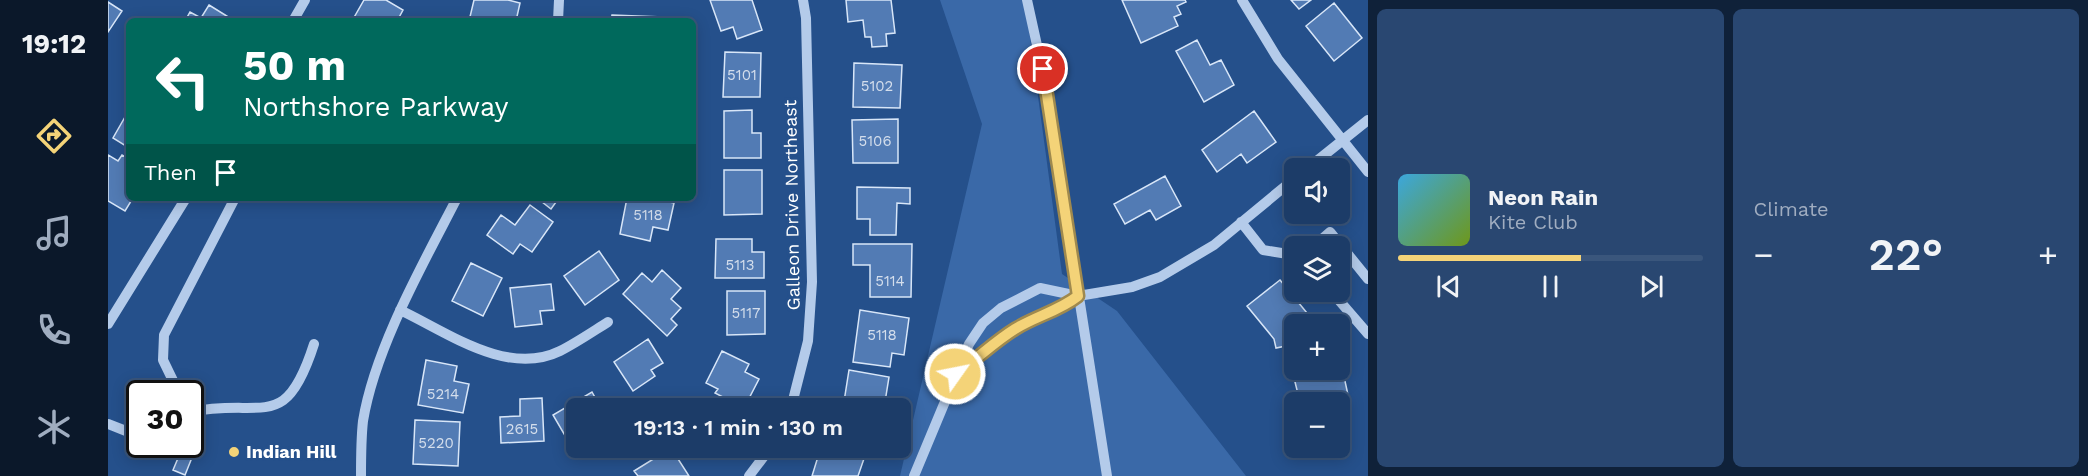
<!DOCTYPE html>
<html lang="en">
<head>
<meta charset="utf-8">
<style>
  body { margin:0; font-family:"Work Sans",sans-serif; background:#294771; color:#f1f3f6; height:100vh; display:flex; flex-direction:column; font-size:22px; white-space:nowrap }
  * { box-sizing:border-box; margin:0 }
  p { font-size:20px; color:#a0adc0 }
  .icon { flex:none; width:33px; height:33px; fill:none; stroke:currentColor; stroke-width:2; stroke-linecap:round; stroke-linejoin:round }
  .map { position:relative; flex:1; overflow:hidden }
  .side { display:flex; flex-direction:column; gap:9px; padding:9px; background:#0f2139; width:720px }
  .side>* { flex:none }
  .guide { position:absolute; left:18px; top:18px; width:570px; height:183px; border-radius:9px; box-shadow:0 3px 15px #0003,0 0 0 2px #3a567c; background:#00695c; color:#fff; overflow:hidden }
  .buttons { position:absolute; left:1176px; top:158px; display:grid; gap:12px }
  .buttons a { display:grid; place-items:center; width:66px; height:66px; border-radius:9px; background:#1c3c68; box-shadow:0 3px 15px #0003,0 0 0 2px #3a567c; font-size:30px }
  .speed { position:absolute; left:18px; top:380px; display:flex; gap:12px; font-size:30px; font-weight:700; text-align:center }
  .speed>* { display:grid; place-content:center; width:78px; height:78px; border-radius:50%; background:#1c3c68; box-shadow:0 3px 15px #0003,0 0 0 2px #3a567c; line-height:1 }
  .speed .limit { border:3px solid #111; border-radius:9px; background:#fff; color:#111 }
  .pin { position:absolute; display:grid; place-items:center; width:51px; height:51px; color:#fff; margin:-26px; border:3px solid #fff; border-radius:50%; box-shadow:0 2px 6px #0007 }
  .me { position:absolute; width:66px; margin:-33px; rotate:57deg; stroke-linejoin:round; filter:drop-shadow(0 0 4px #0008) }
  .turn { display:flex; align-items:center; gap:21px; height:126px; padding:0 18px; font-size:27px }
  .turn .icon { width:78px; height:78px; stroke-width:2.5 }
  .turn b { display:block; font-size:42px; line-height:51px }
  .then { display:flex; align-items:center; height:57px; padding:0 18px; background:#0003; gap:12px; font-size:22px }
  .big { font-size:45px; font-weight:600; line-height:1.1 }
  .side .tile { flex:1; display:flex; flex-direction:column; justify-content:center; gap:9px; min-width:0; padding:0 21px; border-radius:9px; background:#294771 }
  .song { display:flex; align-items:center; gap:18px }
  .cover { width:72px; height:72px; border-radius:9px; background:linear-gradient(135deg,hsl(200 70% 55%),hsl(80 70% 35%)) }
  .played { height:6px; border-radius:3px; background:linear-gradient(90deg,#f4d378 60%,#3a567c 60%) }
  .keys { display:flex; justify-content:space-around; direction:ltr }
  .heat { display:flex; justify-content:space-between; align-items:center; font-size:33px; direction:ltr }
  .side .tiles { flex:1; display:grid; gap:9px; grid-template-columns:repeat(2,1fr) }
  .trip { position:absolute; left:458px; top:398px; width:345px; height:60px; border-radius:9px; background:#1c3c68; box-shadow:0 3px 15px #0003,0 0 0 2px #3a567c; font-weight:600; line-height:60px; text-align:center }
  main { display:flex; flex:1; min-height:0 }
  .dock { display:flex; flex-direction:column; width:108px; justify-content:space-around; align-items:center; background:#0b182a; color:#a0adc0 }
  .dock .icon { width:42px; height:42px }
  .dock .active { color:#f4d378 }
  .dock b { font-size:27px; color:#f1f3f6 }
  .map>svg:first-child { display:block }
  .green { fill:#3a69a8 }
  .building { fill:#527bb4; stroke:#d8e6f8; stroke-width:1.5 }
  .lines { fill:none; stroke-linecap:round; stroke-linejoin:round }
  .minor { stroke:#b4cbea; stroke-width:10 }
  .route-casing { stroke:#9f894e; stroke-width:15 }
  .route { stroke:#f4d378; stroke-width:10 }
  .poi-dot { fill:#f4d378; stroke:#25508b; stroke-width:2 }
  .labels { text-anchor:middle; stroke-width:6; stroke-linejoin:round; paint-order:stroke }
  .number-label { font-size:15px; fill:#d4deec }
  .street-label { font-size:18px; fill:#fff; stroke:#25508b }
  .poi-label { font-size:18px; font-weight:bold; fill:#fff; stroke:#25508b; text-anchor:start }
</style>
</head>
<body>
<main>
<nav class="dock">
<b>19:12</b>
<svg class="icon active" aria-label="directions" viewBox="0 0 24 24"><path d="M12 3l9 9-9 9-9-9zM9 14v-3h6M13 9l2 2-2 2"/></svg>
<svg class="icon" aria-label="music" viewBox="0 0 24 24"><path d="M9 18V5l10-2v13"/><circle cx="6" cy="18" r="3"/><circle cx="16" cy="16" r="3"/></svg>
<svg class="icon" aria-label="phone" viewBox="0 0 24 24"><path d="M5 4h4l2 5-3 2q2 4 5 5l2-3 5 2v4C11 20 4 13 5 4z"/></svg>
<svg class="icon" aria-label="climate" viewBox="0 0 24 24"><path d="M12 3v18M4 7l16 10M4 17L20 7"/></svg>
</nav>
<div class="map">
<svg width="1260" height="476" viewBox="0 0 1260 476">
  <rect width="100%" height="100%" fill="#25508b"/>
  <path class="green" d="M832 0H917L954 274 1009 311 1138 476H792L874 124Z"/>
  <path class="building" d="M256 0H278L295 10 289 21H244Z
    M366 0H400L412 3 408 21H361Z
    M602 0H644L654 30 629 39 625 27 613 31Z
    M738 0H783L787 33 778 34 779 46 764 47 763 37H757L755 20 740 22Z
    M1014 0H1077L1078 2 1069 6 1073 14 1066 17 1070 26 1033 43Z
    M1183 0H1203L1191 9Z
    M0 2 14 11 0 32Z
    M1226 3 1254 38 1226 61 1198 26Z
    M101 5 122 18 120 21H77L82 12 93 18Z
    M504 15 555 17V21H503Z
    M1089 40 1102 65 1113 60 1126 85 1096 102 1068 51Z
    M617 52 653 53 652 97H615Z
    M746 63 794 65 792 108 745 107Z
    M21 110V148L5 138Z
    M644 110V133H653V158H616V111Z
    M1146 111 1168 142 1139 163 1133 154 1109 172 1094 150Z
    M790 119V163H745L744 120Z
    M0 155 10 161 14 155 21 159V198H25L17 211 0 201Z
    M616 170H654V214L616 215Z
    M1057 176 1073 206 1048 220 1042 210 1017 224 1006 204Z
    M749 187 802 188V204L789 203 788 235H762V219H749Z
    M429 198H451L443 209Z
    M519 198H543L566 203 560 230 545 227 542 241 512 234Z
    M422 205 445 222 424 252 412 244 405 254 379 235 393 215 407 225Z
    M608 239H644V252H656V278H607Z
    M745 244H804L803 297H762V265H745Z
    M491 251 511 280 477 305 456 276Z
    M363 263 394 278 375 316 344 301Z
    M554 270 573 288 563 299 573 308 563 319 569 325 559 336 515 294 534 273 544 282Z
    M1172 280 1208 324H1186V369H1232V358L1240 395 1220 402H1192L1178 346 1168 348 1166 339 1139 306Z
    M443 284 446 310 432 311 434 324 407 327 402 288Z
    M619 291H657V334L619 335Z
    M752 310 801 318 796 355 784 353 782 367 745 362Z
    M540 339 555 363 543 370 547 376 525 391 506 362Z
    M614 351 641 364 637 372 651 379 636 408 607 393 610 389 598 383Z
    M318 360 349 366 346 381 361 384 355 413 310 405Z
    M741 370 781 377 776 408H735Z
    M484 392 493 408H468V447H473L466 451 445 415Z
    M434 398 436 441 393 443 392 417 412 416V399Z
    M307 420 352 422 350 466 305 464Z
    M82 443 89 445 77 475 65 470 76 444Z
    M713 447H750L759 450 750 476H704Z
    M563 448 581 476H530L526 471Z"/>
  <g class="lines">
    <path class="minor" d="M919 0 938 86 999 476
      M1134 0 1170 59 1260 172
      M185 21 197 0
      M450 21 451 0
      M1200 168 1260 120
      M1133 222 1155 250 1186 255
      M1206 246 1222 232 1260 279
      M1223 291 1260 334
      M292 310C339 332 399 377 452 351 468 343 484 332 500 322
      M0 324 78 198
      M847 373C869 360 886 342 907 329 928 316 951 311 970 296
      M71 393 55 360 56 335 127 198
      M683 408 700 341 704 282 698 18 695 0
      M82 412C155 397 177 435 206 344
      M0 424 18 431 32 430
      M253 476C253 458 253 439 255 421 267 348 315 264 349 198
      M641 476 663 447
      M806 476 861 344 875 323 893 308 932 288 970 296 1024 287 1052 277 1106 245 1186 179"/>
  </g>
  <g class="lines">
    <g class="route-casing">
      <path id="route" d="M847 374C868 360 886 342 907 329 928 316 951 311 970 296L935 69"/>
    </g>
    <use href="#route" class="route"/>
  </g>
  <circle class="poi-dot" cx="126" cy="452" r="6"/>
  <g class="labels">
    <g class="number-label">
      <text x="634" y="80">5101</text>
      <text x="769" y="91">5102</text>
      <text x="767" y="146">5106</text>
      <text x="540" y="220">5118</text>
      <text x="632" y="270">5113</text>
      <text x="782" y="286">5114</text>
      <text x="638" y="318">5117</text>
      <text x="774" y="340">5118</text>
      <text x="335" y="399">5214</text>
      <text x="414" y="434">2615</text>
      <text x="328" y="448">5220</text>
    </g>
    <g class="street-label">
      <text transform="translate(684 205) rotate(-91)" y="6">Galleon Drive Northeast</text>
    </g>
    <g class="poi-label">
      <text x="138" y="458">Indian Hill</text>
    </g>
  </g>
</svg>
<div class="buttons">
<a><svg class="icon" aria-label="sound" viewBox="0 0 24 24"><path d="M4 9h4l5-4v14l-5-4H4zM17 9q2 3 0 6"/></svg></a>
<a><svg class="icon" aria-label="layers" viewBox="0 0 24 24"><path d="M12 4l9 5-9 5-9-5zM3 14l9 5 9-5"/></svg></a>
<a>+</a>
<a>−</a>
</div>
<div class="speed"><div class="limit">30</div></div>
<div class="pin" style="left:935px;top:69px;background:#d93025"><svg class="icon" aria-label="arrive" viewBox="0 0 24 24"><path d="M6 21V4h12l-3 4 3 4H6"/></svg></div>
<svg class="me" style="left:847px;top:374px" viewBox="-20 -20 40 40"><circle r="17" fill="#f4d378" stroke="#fff" stroke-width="3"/><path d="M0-11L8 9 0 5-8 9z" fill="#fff"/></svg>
<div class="trip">19:13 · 1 min · 130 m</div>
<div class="guide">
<div class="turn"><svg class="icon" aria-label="left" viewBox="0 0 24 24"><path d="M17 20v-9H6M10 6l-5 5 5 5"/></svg><div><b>50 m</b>Northshore Parkway</div></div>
<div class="then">Then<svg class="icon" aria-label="arrive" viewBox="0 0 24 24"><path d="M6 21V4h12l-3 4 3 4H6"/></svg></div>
</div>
</div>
<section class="side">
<div class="tiles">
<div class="tile">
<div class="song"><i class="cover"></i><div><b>Neon Rain</b><p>Kite Club</p></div></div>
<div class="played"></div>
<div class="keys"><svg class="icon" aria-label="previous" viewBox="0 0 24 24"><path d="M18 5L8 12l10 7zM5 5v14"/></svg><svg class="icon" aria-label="pause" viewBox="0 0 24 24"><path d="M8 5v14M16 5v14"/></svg><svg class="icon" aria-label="next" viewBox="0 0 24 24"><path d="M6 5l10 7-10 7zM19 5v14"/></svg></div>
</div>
<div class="tile"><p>Climate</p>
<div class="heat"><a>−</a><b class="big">22°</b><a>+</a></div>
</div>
</div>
</section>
</main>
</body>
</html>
